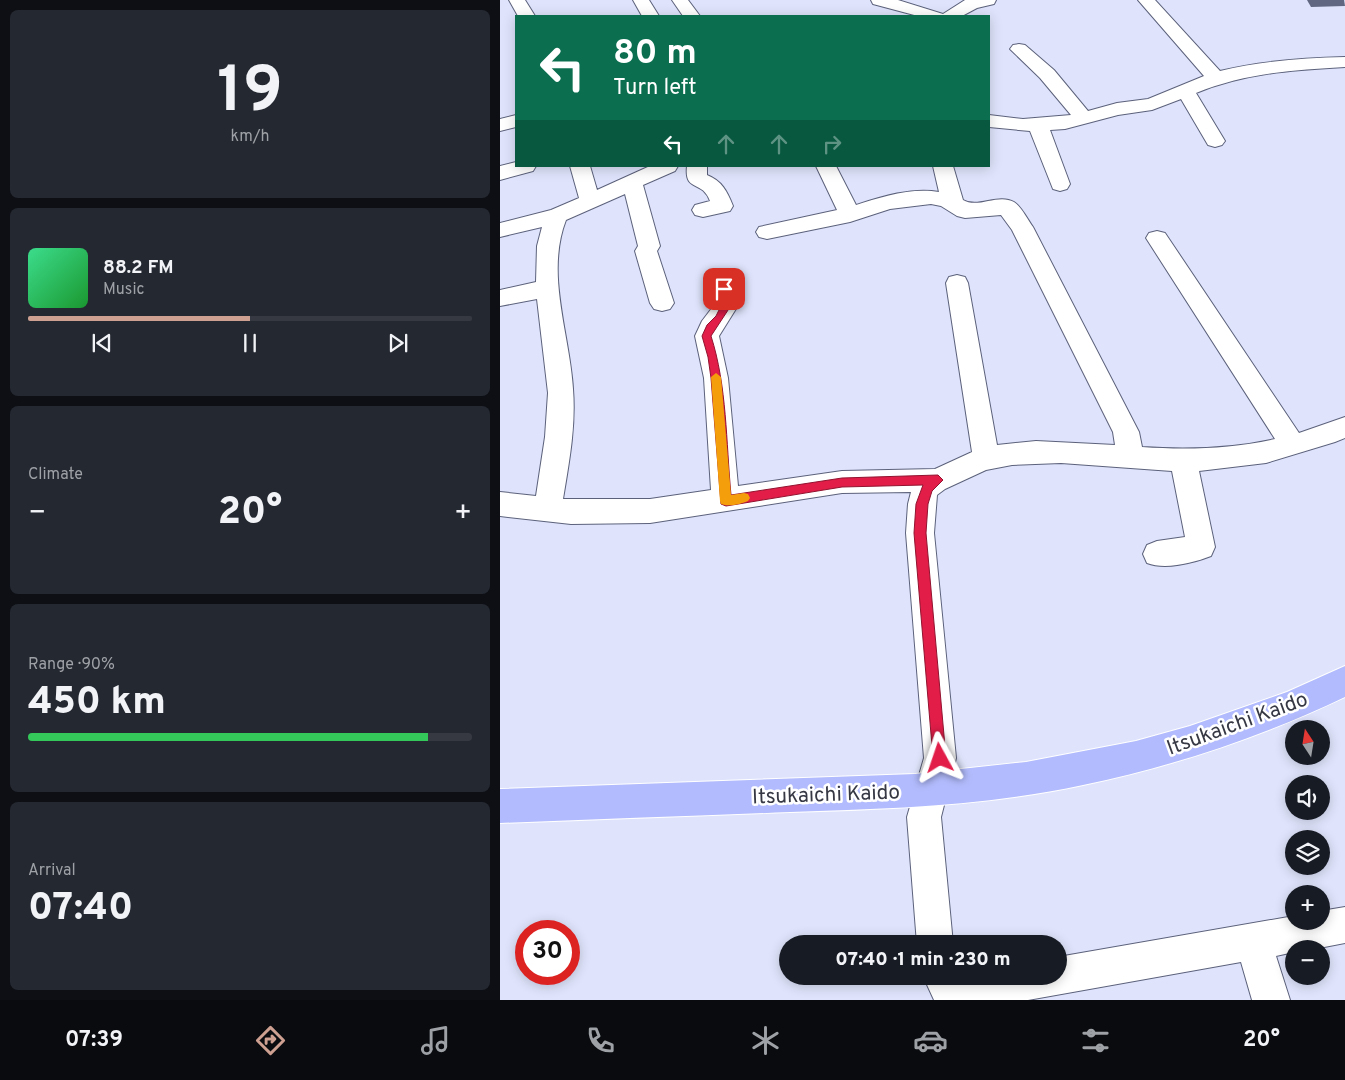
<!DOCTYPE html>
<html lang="en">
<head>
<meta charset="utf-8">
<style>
  body { margin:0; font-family:Overpass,sans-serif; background:#242831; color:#f1f3f6; height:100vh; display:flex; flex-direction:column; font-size:19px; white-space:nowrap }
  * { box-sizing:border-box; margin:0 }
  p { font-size:16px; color:#9ea1a6 }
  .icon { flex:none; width:28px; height:28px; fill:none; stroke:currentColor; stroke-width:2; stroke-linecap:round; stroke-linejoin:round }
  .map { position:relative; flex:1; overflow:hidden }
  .side { display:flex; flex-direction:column; gap:10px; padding:10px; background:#0d0f14; width:500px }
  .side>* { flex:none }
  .banner { position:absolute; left:15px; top:15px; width:475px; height:152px; border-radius:0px; box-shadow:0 2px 12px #0003; background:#0b6e4f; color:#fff; overflow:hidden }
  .needle { width:32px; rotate:348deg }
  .tools { position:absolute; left:785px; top:720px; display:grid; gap:10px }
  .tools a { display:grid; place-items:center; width:45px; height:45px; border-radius:50%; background:#171b24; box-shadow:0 2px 12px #0003; font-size:25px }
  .speed { position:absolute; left:15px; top:920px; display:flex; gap:10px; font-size:25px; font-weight:700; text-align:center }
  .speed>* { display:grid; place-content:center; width:65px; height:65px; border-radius:50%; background:#171b24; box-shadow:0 2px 12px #0003; line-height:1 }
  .speed .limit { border:8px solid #d22; background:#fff; color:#111 }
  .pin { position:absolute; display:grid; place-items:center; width:42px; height:42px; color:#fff; margin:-21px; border-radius:10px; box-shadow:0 2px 8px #0006 }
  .me { position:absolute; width:55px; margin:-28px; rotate:355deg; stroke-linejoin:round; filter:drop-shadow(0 0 4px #0008) }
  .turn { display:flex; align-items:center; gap:18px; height:105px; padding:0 15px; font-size:22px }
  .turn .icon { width:65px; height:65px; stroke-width:2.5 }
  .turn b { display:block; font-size:35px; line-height:42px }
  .lanes { display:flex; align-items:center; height:48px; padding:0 15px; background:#0003; justify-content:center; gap:25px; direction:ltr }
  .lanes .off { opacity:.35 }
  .big { font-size:38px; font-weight:800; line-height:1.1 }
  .side .card { flex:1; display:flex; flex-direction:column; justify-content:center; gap:8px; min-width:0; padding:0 18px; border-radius:8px; background:#242831 }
  .side .dial { align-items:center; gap:0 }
  .dial b { font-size:65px; line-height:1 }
  .song { display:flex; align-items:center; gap:15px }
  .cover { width:60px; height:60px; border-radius:8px; background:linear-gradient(135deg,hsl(150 70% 55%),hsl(130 70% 35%)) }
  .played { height:5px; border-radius:2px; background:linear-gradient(90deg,#cda092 50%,#363941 50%) }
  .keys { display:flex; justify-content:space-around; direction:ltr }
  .heat { display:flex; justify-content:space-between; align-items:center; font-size:28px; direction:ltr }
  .charge { height:8px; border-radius:4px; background:linear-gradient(90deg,#34c759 90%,#363941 0) }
  .trip { position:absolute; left:279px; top:935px; width:288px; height:50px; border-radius:25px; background:#171b24; box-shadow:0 2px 12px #0003; font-weight:800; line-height:50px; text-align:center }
  .tab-bar { display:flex; height:80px; justify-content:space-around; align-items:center; background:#090b0e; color:#9ea1a6 }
  .tab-bar .icon { width:35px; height:35px }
  .tab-bar .current { color:#cda092 }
  .tab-bar b { font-size:22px; color:#f1f3f6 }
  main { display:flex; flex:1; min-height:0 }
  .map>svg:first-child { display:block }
  .building { fill:#616781 }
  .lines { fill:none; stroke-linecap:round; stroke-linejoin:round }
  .minor-casing { stroke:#5c617b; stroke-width:2 }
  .major-casing { stroke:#fff; stroke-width:2 }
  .minor { fill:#fff; fill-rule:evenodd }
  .major { fill:#b2bbfd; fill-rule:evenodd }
  .route { fill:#e11d48; stroke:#92132f }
  .slow { fill:#f59e0b }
  .labels { text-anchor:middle; stroke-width:5; stroke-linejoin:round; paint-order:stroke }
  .near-street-label { font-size:21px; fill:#363844; stroke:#fff }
</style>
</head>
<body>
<main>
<section class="side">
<div class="card dial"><b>19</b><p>km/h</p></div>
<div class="card">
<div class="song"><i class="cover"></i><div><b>88.2 FM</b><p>Music</p></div></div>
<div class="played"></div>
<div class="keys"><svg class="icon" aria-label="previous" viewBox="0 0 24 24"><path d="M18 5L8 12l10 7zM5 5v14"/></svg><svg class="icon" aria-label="pause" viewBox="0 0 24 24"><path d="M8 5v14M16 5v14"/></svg><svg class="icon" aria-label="next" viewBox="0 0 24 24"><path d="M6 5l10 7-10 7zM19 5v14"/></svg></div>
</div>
<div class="card"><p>Climate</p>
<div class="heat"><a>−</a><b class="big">20°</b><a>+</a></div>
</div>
<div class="card"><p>Range · 90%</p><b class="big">450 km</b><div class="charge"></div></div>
<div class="card"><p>Arrival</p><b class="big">07:40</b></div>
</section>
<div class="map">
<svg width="845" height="1000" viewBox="0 0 845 1000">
  <rect width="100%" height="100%" fill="#dfe4fc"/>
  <path class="building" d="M807 0H844L845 6 811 7Z"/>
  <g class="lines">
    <g class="minor-casing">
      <path id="minor" d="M9 0H25L35 16H18Z
        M133 0H149L159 16H142Z
        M172 0H188L200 16H183Z
        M371 0H398L443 14 465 0H496L494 4 477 8 462 16H418L373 4Z
        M638 0H655L720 71C761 61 803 58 845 57V67C792 70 745 73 696 93L725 141 722 145 715 147 708 145 681 99 652 110 618 115 565 129 550 130 570 184 567 189 560 191 553 189 530 131 489 127V115L523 119 571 115 540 78 510 49 513 45 519 44 525 45 554 70 588 111 617 103 648 99 704 76Z
        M16 115V127L0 131V119Z
        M16 162V166H36L33 171 0 180V166Z
        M70 166H90L97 190 150 166H178L175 171 143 185 160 246 157 251 174 303 170 309 162 311 154 309 150 303 135 251 138 246 125 194 66 220C45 274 70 335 73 389 76 426 69 463 63 499H150L211 490 204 378 195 336 202 321 215 304 212 289 216 283 224 281 232 283 239 304 219 336 228 378 238 486 342 471 435 469 472 452 446 283 449 277 457 275 465 277 468 283 497 445 536 441 615 445 613 432 512 230 501 215 465 218 457 216 441 206 431 204 390 209 350 222 267 239 259 237 256 232 259 227 337 210 316 166H336L356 205C381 197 412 187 439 192L433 166H453L463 200C478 209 498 193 514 202 521 206 528 220 533 227L639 432 642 447C686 450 731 449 775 439L646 238 649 233 657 231 665 233 799 433 845 417V438L835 442 766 463 699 471 715 547 711 556C693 563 665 570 647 563L643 554 647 545 657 541 685 537 672 471 561 463 512 465 486 470 445 489 437 495 434 533 456 758 441 817 453 944H417L407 817 424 758 406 533 408 504 411 492 342 493 150 523 71 524 0 516V492L36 496 45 437 48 393 37 299 0 306V290L36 282 37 246 42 227 0 237V223L51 210 79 198Z
        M187 166H207V175C222 181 227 191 233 206L230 211 203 217 195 215 192 210 195 205 210 201C202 179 184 193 187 166Z
        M845 907V943L814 949H794V952L776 956 790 1000H752L741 962 528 1000H434L423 976H464L467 978 472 976H558V957L794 916V921H821V911Z"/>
    </g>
    <g class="major-casing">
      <path id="major" d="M845 666V697C761 737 674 766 583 785 486 806 388 809 290 812 193 816 97 819 0 823V789L415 774 526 762 636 741 690 726 787 692Z"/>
    </g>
    <use href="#minor" class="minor"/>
    <use href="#major" class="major"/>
  </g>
  <path class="route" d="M224 285 229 289 232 304 211 336C227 386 226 442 231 495L342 478 438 475 443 480 432 491 428 504 426 533 446 758 444 762 440 764 435 762 433 758 414 533 416 504 423 485 342 487 226 506 221 504 211 378 208 357 202 336 207 325 216 316 222 304 219 289Z"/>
  <path class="slow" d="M216 373 221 377 231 495 244 493 248 494 250 498 248 501C241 504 229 507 221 504L220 501 211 377Z"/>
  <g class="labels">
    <g class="near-street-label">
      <text transform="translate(737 723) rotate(-20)" y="7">Itsukaichi Kaido</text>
      <text transform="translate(326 794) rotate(-2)" y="7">Itsukaichi Kaido</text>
    </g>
  </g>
</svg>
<div class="tools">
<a><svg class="needle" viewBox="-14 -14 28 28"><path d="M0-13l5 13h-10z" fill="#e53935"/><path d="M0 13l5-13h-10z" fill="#9ea1a6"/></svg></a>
<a><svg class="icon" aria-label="sound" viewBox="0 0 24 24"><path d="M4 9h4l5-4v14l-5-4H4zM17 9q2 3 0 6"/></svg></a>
<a><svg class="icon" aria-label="layers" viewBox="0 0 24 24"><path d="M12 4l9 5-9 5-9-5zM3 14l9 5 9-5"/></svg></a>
<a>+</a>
<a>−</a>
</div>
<div class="speed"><div class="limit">30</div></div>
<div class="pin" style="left:224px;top:289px;background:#d93025"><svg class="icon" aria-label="arrive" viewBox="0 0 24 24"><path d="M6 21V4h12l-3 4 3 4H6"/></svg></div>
<svg class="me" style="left:440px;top:758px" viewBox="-20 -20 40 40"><path d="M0-17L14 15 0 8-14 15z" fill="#e11d48" stroke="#fff" stroke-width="4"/></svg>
<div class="trip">07:40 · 1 min · 230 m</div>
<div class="banner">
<div class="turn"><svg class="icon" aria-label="left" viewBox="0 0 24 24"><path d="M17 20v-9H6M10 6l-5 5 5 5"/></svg><div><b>80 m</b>Turn left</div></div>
<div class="lanes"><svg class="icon" aria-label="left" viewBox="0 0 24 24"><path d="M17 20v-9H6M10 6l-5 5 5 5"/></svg><svg class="icon off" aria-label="ahead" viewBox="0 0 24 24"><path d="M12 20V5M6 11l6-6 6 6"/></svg><svg class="icon off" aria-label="ahead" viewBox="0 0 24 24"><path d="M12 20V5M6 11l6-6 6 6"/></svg><svg class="icon off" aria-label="right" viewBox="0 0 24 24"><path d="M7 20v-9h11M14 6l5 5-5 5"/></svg></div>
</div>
</div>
</main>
<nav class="tab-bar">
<b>07:39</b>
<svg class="icon current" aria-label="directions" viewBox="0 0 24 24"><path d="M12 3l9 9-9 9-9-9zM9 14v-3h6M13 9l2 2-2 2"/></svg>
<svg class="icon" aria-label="music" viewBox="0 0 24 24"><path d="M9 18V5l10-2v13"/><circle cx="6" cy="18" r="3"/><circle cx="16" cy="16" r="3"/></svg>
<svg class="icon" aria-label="phone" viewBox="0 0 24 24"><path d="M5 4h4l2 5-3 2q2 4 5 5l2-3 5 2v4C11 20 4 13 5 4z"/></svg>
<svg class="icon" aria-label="climate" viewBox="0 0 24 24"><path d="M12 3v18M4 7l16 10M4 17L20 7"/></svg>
<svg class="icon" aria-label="car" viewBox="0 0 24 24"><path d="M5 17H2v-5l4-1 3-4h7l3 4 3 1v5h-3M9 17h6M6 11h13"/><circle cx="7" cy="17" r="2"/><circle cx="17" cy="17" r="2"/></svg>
<svg class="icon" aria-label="filters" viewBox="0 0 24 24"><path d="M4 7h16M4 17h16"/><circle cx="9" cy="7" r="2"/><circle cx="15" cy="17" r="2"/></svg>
<b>20°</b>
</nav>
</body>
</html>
